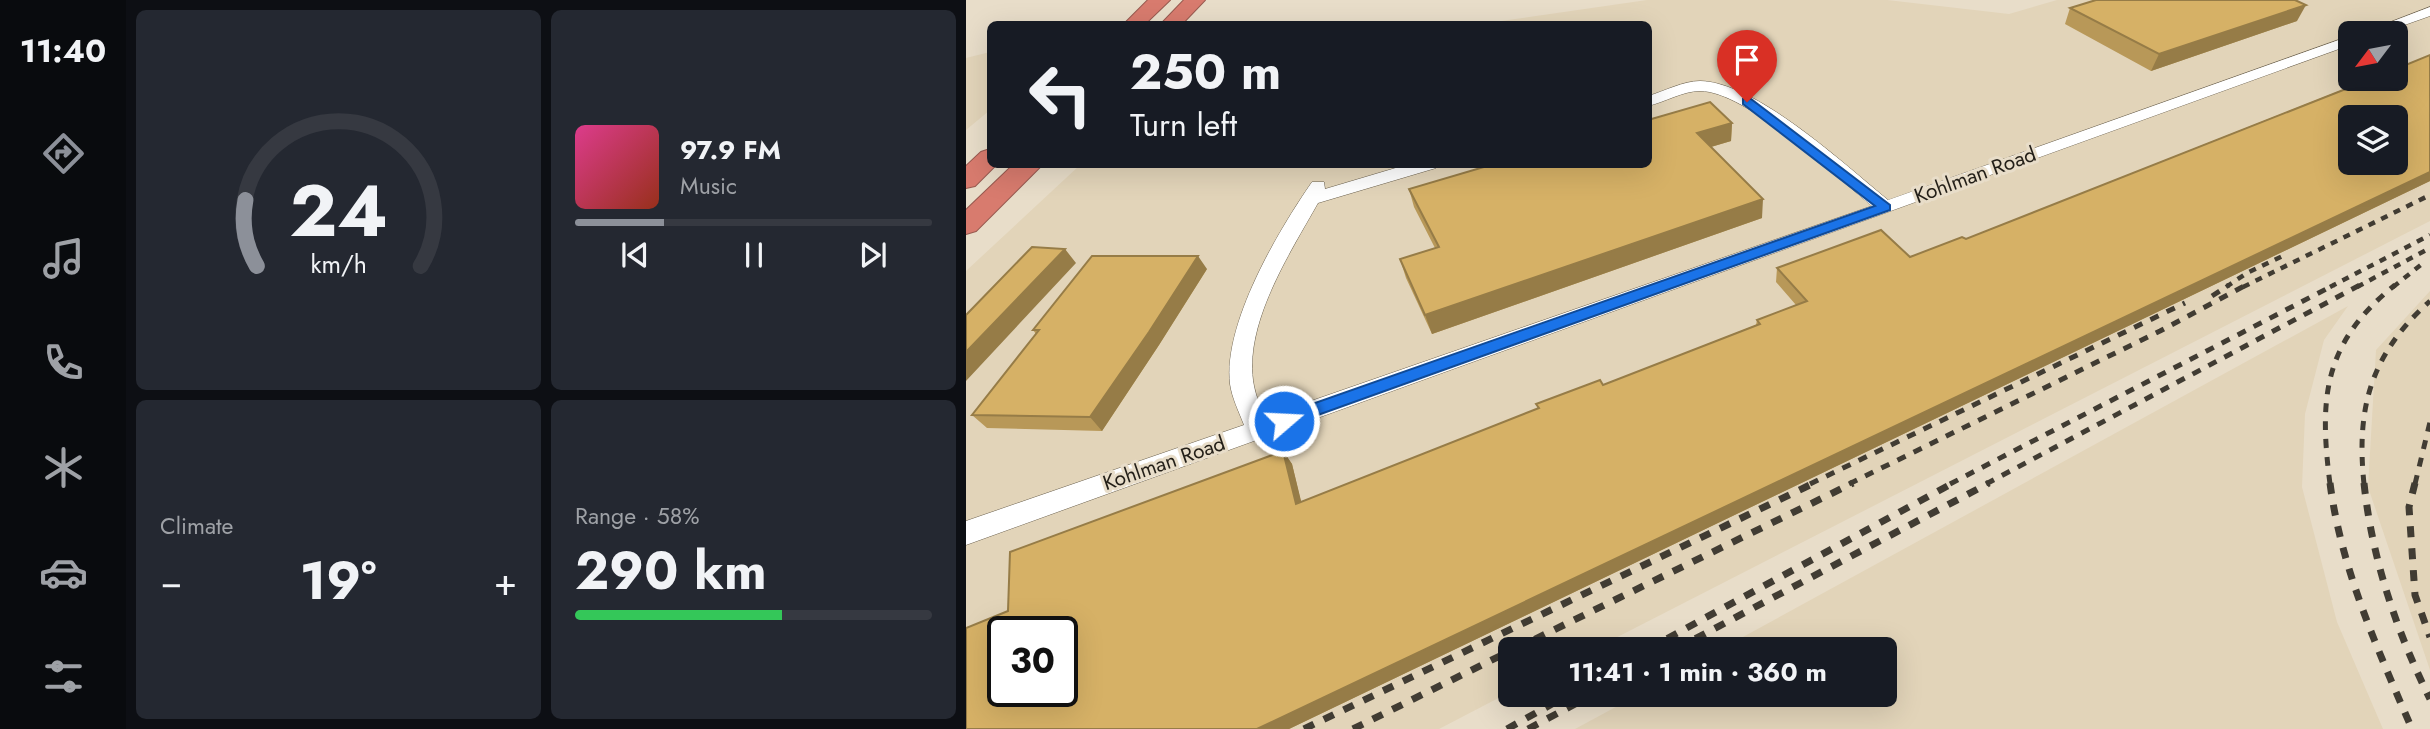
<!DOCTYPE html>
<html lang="en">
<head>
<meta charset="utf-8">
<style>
  body { margin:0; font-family:Jost,sans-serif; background:#242831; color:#f1f3f6; height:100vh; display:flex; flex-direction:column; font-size:26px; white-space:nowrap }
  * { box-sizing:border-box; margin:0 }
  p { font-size:23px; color:#9ea1a6 }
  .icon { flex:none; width:38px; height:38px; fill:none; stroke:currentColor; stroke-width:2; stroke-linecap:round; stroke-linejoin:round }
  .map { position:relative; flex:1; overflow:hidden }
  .details { display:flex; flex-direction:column; gap:10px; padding:10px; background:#0d0f14; width:840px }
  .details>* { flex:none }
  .hud { position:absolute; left:21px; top:21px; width:665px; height:147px; border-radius:10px; box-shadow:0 7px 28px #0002; background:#171b24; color:#f1f3f6; overflow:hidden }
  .needle { width:46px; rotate:238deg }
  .buttons { position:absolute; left:1372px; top:21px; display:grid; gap:14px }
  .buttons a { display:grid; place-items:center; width:70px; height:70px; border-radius:10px; background:#171b24; box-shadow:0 7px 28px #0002; font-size:35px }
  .speed { position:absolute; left:21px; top:616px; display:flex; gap:14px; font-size:35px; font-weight:700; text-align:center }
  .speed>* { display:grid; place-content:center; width:91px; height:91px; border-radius:50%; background:#171b24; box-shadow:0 7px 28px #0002; line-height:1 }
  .speed .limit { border:4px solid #111; border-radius:10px; background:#fff; color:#111 }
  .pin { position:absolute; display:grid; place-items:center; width:60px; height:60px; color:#fff; margin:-72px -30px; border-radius:50% 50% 50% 0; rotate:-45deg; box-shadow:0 0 7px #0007 }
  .pin .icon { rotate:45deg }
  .me { position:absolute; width:77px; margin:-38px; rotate:71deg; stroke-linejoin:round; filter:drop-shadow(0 0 5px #0008) }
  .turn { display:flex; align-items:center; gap:24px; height:147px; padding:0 28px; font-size:32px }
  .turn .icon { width:91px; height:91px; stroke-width:2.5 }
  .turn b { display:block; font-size:49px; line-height:60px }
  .big { font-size:52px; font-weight:700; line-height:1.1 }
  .details .tile { flex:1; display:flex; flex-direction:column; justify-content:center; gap:10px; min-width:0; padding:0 24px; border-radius:10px; background:#242831 }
  .details .dial { align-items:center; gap:0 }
  .dial svg { height:182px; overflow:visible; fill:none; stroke:#363941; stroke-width:7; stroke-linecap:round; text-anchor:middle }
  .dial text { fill:#f1f3f6; stroke:none }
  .song { display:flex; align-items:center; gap:21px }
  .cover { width:84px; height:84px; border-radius:10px; background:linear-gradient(135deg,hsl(330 70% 55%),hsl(10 70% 35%)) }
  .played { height:7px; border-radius:4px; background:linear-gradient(90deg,#8c9099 25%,#363941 25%) }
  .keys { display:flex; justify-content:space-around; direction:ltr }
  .heat { display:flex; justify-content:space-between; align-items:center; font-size:38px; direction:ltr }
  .charge { height:10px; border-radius:5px; background:linear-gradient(90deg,#34c759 58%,#363941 0) }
  .details .tiles { flex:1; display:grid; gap:10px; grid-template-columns:repeat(2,1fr) }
  .trip { position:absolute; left:532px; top:637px; width:399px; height:70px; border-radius:10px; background:#171b24; box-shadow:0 7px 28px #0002; font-weight:700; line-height:70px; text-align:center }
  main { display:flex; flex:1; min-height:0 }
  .menu { display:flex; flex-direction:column; width:126px; justify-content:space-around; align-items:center; background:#090b0e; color:#9ea1a6 }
  .menu .icon { width:49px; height:49px }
  .menu .active { color:#8c9099 }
  .menu b { font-size:32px; color:#f1f3f6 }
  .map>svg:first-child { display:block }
  .built { fill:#e2d4b9; fill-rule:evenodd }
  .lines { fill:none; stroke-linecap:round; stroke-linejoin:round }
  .minor-casing { stroke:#6a604e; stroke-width:1 }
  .highway-casing { stroke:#985a50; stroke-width:2 }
  .minor { fill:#fff; fill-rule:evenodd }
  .highway { fill:#d87b6e; fill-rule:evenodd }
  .rail-far2 { stroke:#413c33; stroke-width:4.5; stroke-dasharray:7 7; stroke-linecap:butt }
  .rail-far1 { stroke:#413c33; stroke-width:5; stroke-dasharray:9 9; stroke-linecap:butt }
  .rail { stroke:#413c33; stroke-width:7; stroke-dasharray:11 11; stroke-linecap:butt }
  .wall { fill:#b89858 }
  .shaded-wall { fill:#967c47 }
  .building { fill:#d6b166; stroke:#967c47; stroke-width:2; fill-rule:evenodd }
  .route { fill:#1a73e8; stroke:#114b97; stroke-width:2 }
  .labels { text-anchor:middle; stroke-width:6; stroke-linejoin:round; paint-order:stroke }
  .street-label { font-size:21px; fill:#221e17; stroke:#e8ddc9 }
</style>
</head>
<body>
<main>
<nav class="menu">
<b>11:40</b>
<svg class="icon active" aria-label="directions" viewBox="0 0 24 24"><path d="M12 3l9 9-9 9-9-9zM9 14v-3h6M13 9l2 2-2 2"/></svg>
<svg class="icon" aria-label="music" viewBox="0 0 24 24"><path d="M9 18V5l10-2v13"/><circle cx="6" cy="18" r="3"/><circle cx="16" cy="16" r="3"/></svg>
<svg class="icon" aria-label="phone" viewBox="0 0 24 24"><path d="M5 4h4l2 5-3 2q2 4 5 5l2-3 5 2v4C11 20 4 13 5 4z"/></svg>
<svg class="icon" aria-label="climate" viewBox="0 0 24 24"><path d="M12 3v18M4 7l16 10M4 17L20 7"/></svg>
<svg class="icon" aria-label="car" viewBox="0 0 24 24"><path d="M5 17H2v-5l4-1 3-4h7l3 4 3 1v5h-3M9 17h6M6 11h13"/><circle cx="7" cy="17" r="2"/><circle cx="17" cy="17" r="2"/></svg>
<svg class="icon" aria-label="filters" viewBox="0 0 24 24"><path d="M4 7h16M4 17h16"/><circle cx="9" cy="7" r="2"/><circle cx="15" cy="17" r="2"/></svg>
</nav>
<section class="details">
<div class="tiles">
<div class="tile dial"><svg viewBox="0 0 100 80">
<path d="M14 69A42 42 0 1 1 86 69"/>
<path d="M14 69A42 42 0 0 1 9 40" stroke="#8c9099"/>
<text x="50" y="56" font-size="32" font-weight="700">24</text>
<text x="50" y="72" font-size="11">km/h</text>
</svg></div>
<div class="tile">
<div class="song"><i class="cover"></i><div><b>97.9 FM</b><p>Music</p></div></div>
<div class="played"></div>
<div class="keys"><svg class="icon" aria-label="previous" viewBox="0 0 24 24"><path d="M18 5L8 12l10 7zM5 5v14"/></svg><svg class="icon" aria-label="pause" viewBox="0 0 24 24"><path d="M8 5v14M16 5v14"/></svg><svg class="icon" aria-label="next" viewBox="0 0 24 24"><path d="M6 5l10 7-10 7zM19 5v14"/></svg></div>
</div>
<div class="tile"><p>Climate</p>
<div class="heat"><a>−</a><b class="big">19°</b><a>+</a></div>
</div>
<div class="tile"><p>Range · 58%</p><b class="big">290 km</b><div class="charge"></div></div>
</div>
</section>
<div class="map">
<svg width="1464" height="729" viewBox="0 0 1464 729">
  <rect width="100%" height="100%" fill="#e8ddc9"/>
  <path class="built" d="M681 0H921L1043 14 1091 0H1464V221L628 649H544V692L473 729H0V271L114 165 682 164V24H514ZM1384 33H1430V79H1384ZM1384 117H1430V163H1384ZM37 632H96V691H37Z
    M24 52V110L0 130V58Z
    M1464 291V670L1402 487 1410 350Z
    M1382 306 1358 340 1339 414 1336 487 1371 622 1417 729H609L672 695H919V649H755Z"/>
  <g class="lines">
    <g class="minor-casing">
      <path id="minor" d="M1464 7V16L1416 33H1396Z
        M1384 36V45L0 545V521L278 425C273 412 266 398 264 384 257 324 312 231 346 182H358L359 189 443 164H472L470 168 352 203C324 253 276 326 288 386 290 397 295 407 299 417L906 206C870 176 780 91 734 91 717 91 699 102 682 106V96C699 91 717 81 734 81 790 82 879 165 922 200Z"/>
    </g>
    <g class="highway-casing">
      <path id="highway" d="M182 0H204L179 24H158Z
        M218 0H239L216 24H195Z
        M24 149V164H31L9 186 0 188V166L15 152Z
        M48 164H77L10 231 0 234V210Z"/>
    </g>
    <use href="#minor" class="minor"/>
    <use href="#highway" class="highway"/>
    <path class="rail-far2" d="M1260 287 1281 273 1319 255
      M1277 287 1464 195
      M1364 287 1464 235
      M1391 287 1464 248
      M1427 287 1456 264"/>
    <path class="rail-far1" d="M1246 296 1263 285
      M844 484 1219 303
      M883 484 1194 331 1280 285
      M984 484 1368 285
      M1020 484 1394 285
      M1364 484C1353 398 1357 343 1429 285
      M1398 484C1390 407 1405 354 1464 301
      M1449 484 1464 422"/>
    <path class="rail" d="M1364 483C1375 569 1412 650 1446 729
      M1398 483C1406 559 1430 630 1464 699
      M1449 483 1443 507 1449 595 1464 637
      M549 649 887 483
      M682 649 987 483
      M710 649 1023 483
      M338 729 848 483
      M387 729 544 651
      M541 729 602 695
      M562 729 626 695"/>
  </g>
  <path class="wall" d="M1104 8 1331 21 1185 71 1099 24Z
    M1464 55V181L323 729 42 611 317 451 326 464 335 502 572 409 570 404 637 385 790 325 791 320 830 305 810 282 811 268 944 257 1000 239Z
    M766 123 765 141 745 147 796 218 466 334 440 278 434 259 469 248 448 207 443 189Z
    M241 269 193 345 136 431 21 428 6 415 70 334 67 330Z"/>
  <path class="shaded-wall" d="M1340 5 1331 21 1185 71 1193 54Z
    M766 123 765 141 731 151V133Z
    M1464 172V181L323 729H291Z
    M797 199 796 218 466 334 459 315Z
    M99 249 110 263 0 381V352Z
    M232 256 241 269 193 345 136 431 124 417Z
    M317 451 326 464 339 517 330 504Z"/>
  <path class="building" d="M1130 0H1329L1340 5 1193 54 1104 8Z
    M1464 55V172L291 729H0V628L42 611 44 552 317 451 330 504 573 408 570 404 634 380 637 385 794 324 791 320 841 301 811 268 915 230 944 257 996 237 1000 239 1405 79H1430V69ZM1384 117H1430V163H1384ZM37 632H96V691H37Z
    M744 102 766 123 731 133 797 199 459 315 434 259 473 247 443 189 528 164H682V120Z
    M66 247 99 249 0 352V315Z
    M126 256H232L183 332 124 417 6 415 73 330H67Z"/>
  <path class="route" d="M777 99H785L924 205V210L324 425H312L310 421 312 416 909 206 777 104Z"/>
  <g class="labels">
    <g class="street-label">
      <text transform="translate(1009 175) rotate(-20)" y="7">Kohlman Road</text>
      <text transform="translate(198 463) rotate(-19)" y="7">Kohlman Road</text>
    </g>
  </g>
</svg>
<div class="buttons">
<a><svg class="needle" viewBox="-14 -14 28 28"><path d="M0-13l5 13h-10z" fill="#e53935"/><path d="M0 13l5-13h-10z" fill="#9ea1a6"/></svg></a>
<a><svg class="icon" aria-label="layers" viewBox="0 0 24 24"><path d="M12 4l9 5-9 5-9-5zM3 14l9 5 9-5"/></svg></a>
</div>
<div class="speed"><div class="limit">30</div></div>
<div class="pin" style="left:781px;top:102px;background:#d93025"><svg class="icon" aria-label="arrive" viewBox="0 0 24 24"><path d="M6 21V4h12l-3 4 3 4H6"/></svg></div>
<svg class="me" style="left:318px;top:421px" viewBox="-20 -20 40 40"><circle r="17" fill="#1a73e8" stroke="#fff" stroke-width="3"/><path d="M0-11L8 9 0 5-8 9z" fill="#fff"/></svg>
<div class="trip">11:41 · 1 min · 360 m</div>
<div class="hud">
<div class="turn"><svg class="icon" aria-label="left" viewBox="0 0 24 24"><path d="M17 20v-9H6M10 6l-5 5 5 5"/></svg><div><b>250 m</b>Turn left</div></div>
</div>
</div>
</main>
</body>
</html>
